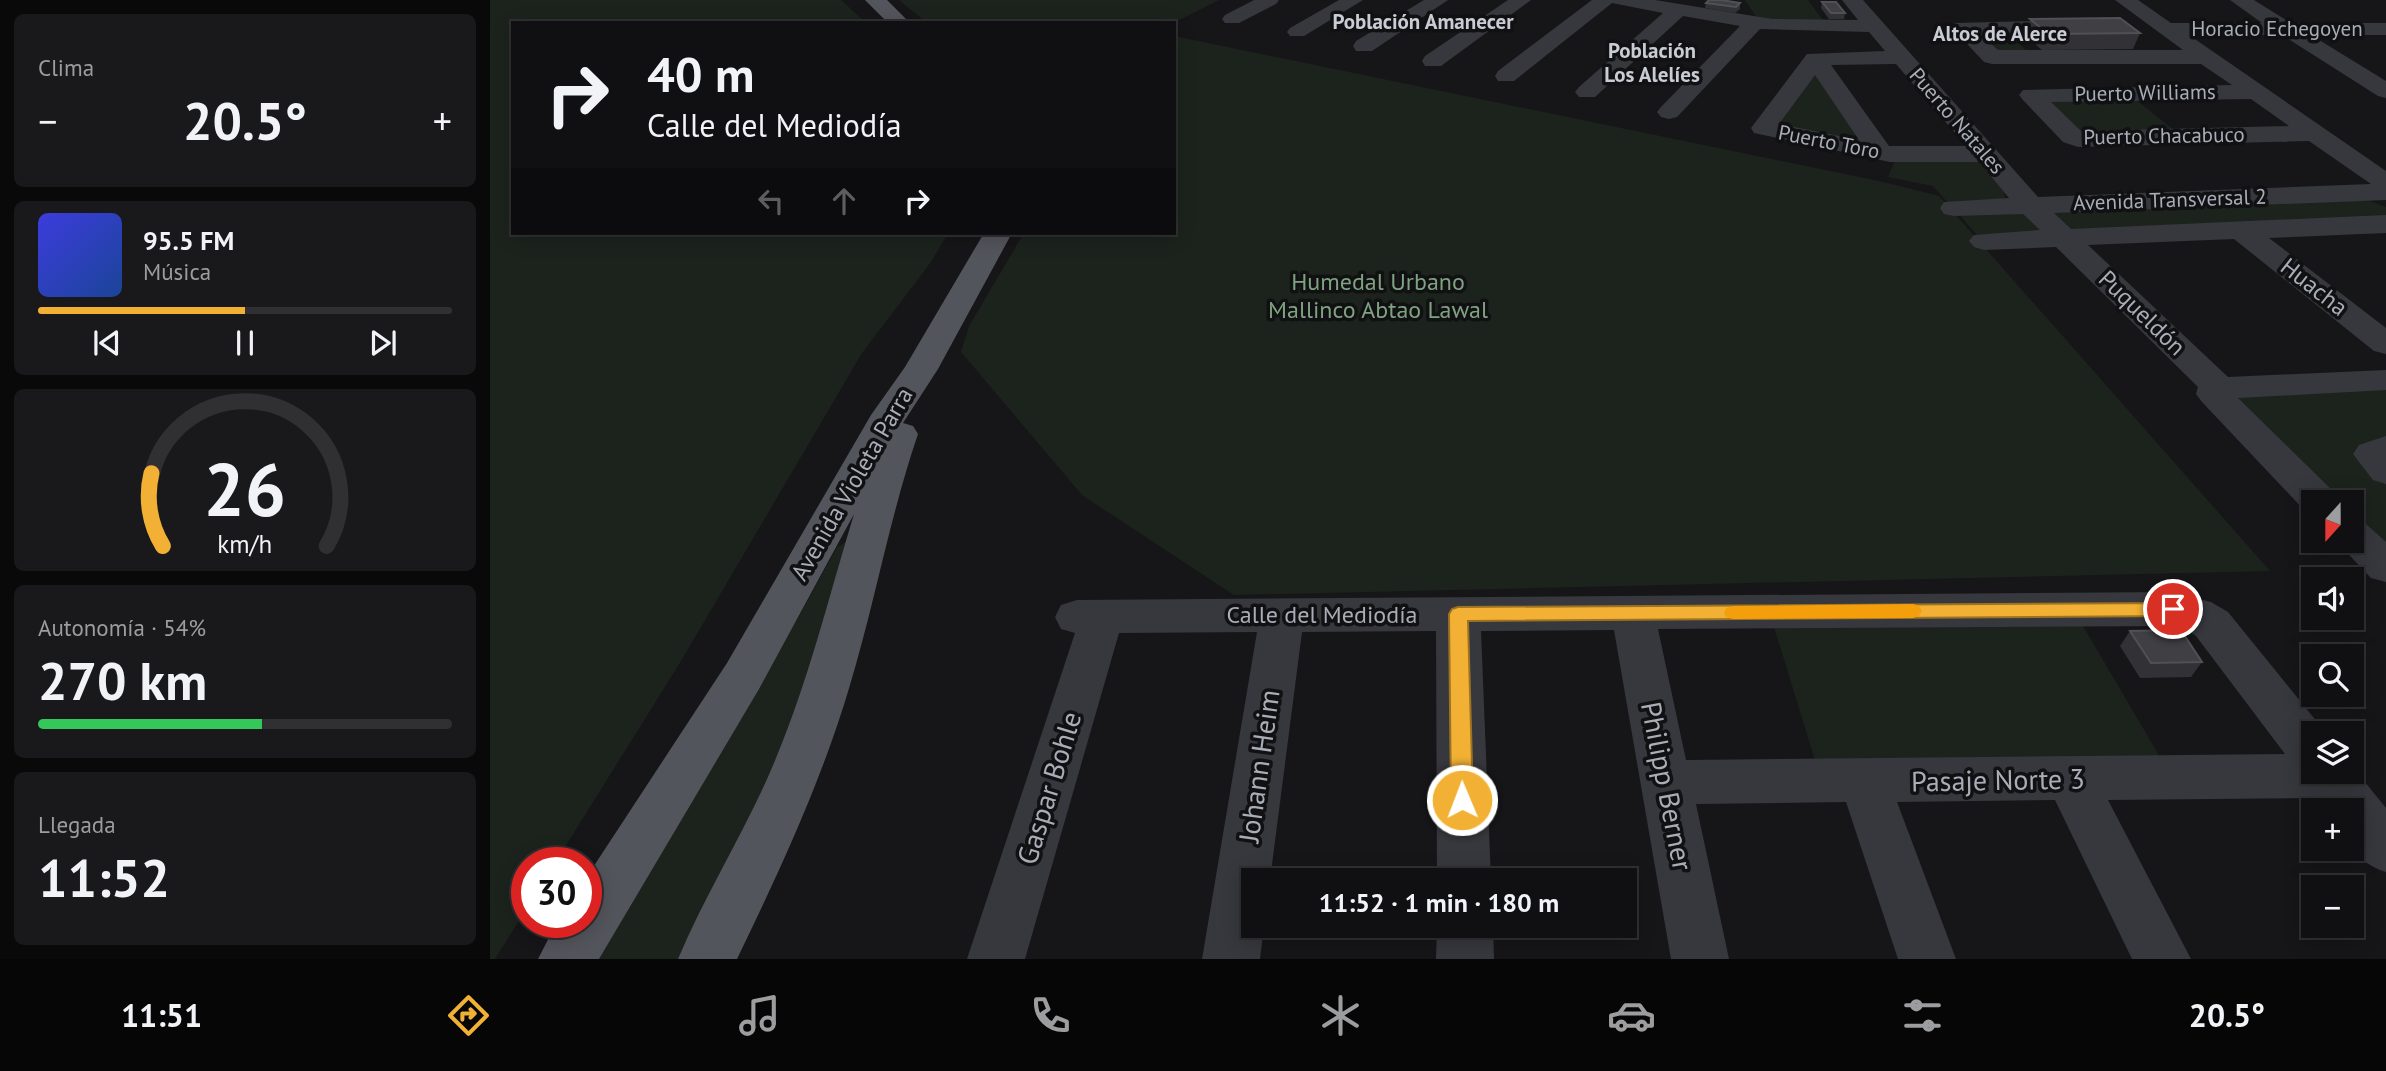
<!DOCTYPE html>
<html lang="es">
<head>
<meta charset="utf-8">
<style>
  body { margin:0; font-family:"PT Sans",sans-serif; background:#19191b; color:#f1f3f6; height:100vh; display:flex; flex-direction:column; font-size:26px; white-space:nowrap }
  * { box-sizing:border-box; margin:0 }
  p { font-size:23px; color:#9c9d9f }
  .icon { flex:none; width:38px; height:38px; fill:none; stroke:currentColor; stroke-width:2; stroke-linecap:round; stroke-linejoin:round }
  .map { position:relative; flex:1; overflow:hidden }
  .details { display:flex; flex-direction:column; gap:14px; padding:14px; background:#09090a; width:490px }
  .details>* { flex:none }
  .hud { position:absolute; left:21px; top:21px; width:665px; height:214px; border-radius:0px; box-shadow:0 4px 18px #0003,0 0 0 2px #303032; background:#101012; color:#f1f3f6; overflow:hidden }
  .needle { width:46px; rotate:201deg }
  .buttons { position:absolute; left:1811px; top:490px; display:grid; gap:14px }
  .buttons a { display:grid; place-items:center; width:63px; height:63px; border-radius:0px; background:#101012; box-shadow:0 4px 18px #0003,0 0 0 2px #303032; font-size:35px }
  .speed { position:absolute; left:21px; top:847px; display:flex; gap:14px; font-size:35px; font-weight:700; text-align:center }
  .speed>* { display:grid; place-content:center; width:91px; height:91px; border-radius:50%; background:#101012; box-shadow:0 4px 18px #0003,0 0 0 2px #303032; line-height:1 }
  .speed .limit { border:10px solid #d22; background:#fff; color:#111 }
  .pin { position:absolute; display:grid; place-items:center; width:60px; height:60px; color:#fff; margin:-30px; border:4px solid #fff; border-radius:50%; box-shadow:0 2px 7px #0007 }
  .me { position:absolute; width:77px; margin:-38px; rotate:359deg; stroke-linejoin:round; filter:drop-shadow(0 0 5px #0008) }
  .turn { display:flex; align-items:center; gap:24px; height:147px; padding:0 21px; font-size:32px }
  .turn .icon { width:91px; height:91px; stroke-width:2.5 }
  .turn b { display:block; font-size:49px; line-height:60px }
  .lanes { display:flex; align-items:center; height:66px; padding:0 21px; background:#0003; justify-content:center; gap:35px; direction:ltr }
  .lanes .off { opacity:.35 }
  .big { font-size:52px; font-weight:700; line-height:1.1 }
  .details .widget { flex:1; display:flex; flex-direction:column; justify-content:center; gap:10px; min-width:0; padding:0 24px; border-radius:10px; background:#19191b }
  .details .dial { align-items:center; gap:0 }
  .dial svg { height:182px; overflow:visible; fill:none; stroke:#303032; stroke-width:7; stroke-linecap:round; text-anchor:middle }
  .dial text { fill:#f1f3f6; stroke:none }
  .song { display:flex; align-items:center; gap:21px }
  .cover { width:84px; height:84px; border-radius:10px; background:linear-gradient(135deg,hsl(240 70% 55%),hsl(220 70% 35%)) }
  .played { height:7px; border-radius:4px; background:linear-gradient(90deg,#f2b134 50%,#303032 50%) }
  .keys { display:flex; justify-content:space-around; direction:ltr }
  .heat { display:flex; justify-content:space-between; align-items:center; font-size:38px; direction:ltr }
  .charge { height:10px; border-radius:5px; background:linear-gradient(90deg,#34c759 54%,#303032 0) }
  .trip { position:absolute; left:751px; top:868px; width:396px; height:70px; border-radius:0px; background:#101012; box-shadow:0 4px 18px #0003,0 0 0 2px #303032; font-weight:700; line-height:70px; text-align:center }
  .tabs { display:flex; height:112px; justify-content:space-around; align-items:center; background:#060607; color:#9c9d9f }
  .tabs .icon { width:49px; height:49px }
  .tabs .on { color:#f2b134 }
  .tabs b { font-size:32px; color:#f1f3f6 }
  main { display:flex; flex:1; min-height:0 }
  .map>svg:first-child { display:block }
  .green { fill:#1c231d }
  .lines { fill:none; stroke-linecap:round; stroke-linejoin:round }
  .minor { fill:#37383d; fill-rule:evenodd }
  .major { fill:#53555c; fill-rule:evenodd }
  .wall { fill:#323236 }
  .building { fill:#3f3f44; stroke:#4f5156; stroke-width:2 }
  .route { fill:#f2b134; stroke:#9d7322; stroke-width:2 }
  .slow { fill:#f59e0b }
  .labels { text-anchor:middle; stroke-width:7; stroke-linejoin:round; paint-order:stroke }
  .far-neighbourhood-label { font-size:21px; font-weight:bold; fill:#c9ccd4; stroke:#111113 }
  .far-street-label { font-size:21px; fill:#a8adb8; stroke:#111113 }
  .park-label { font-size:24px; fill:#7fa381; stroke:#111113 }
  .street-label { font-size:24px; fill:#a8adb8; stroke:#111113 }
  .near-street-label { font-size:28px; fill:#a8adb8; stroke:#111113 }
</style>
</head>
<body>
<main>
<section class="details">
<div class="widget"><p>Clima</p>
<div class="heat"><a>−</a><b class="big">20.5°</b><a>+</a></div>
</div>
<div class="widget">
<div class="song"><i class="cover"></i><div><b>95.5 FM</b><p>Música</p></div></div>
<div class="played"></div>
<div class="keys"><svg class="icon" aria-label="previous" viewBox="0 0 24 24"><path d="M18 5L8 12l10 7zM5 5v14"/></svg><svg class="icon" aria-label="pause" viewBox="0 0 24 24"><path d="M8 5v14M16 5v14"/></svg><svg class="icon" aria-label="next" viewBox="0 0 24 24"><path d="M6 5l10 7-10 7zM19 5v14"/></svg></div>
</div>
<div class="widget dial"><svg viewBox="0 0 100 80">
<path d="M14 69A42 42 0 1 1 86 69"/>
<path d="M14 69A42 42 0 0 1 9 37" stroke="#f2b134"/>
<text x="50" y="56" font-size="32" font-weight="700">26</text>
<text x="50" y="72" font-size="11">km/h</text>
</svg></div>
<div class="widget"><p>Autonomía · 54%</p><b class="big">270 km</b><div class="charge"></div></div>
<div class="widget"><p>Llegada</p><b class="big">11:52</b></div>
</section>
<div class="map">
<svg width="1896" height="959" viewBox="0 0 1896 959">
  <rect width="100%" height="100%" fill="#161618"/>
  <path class="green" d="M0 0H351L376 23H23V233H458L441 262 372 353 191 661 65 863H37V908L5 959H0Z
    M409 0H729L683 23H437Z
    M1255 0H1318L1335 23 1268 20Z
    M1513 28 1542 56H1511L1479 29Z
    M684 36 1389 181 1449 196 1780 571 744 595 592 495 471 352 479 326 534 233H684Z
    M1326 72 1379 143 1282 126Z
    M1641 96 1689 134 1595 137 1550 97Z
    M1406 158H1485L1514 192 1515 197 1513 199 1458 203 1443 186 1398 177Z
    M1877 200 1896 207V219L1581 231 1560 210Z
    M1537 211 1558 232 1487 235 1468 213Z
    M1896 385V561L1862 527V502H1837L1732 398Z
    M356 542 327 667 196 959H102C185 823 272 688 347 547Z
    M1593 626 1677 769 1328 770 1284 627Z"/>
  <g class="lines">
    <path class="minor" d="M764 0H789L786 4 749 23H735L732 19 735 15Z
      M849 0H873L814 36H800L797 32 800 28Z
      M934 0H958L882 51H866L863 46 866 41Z
      M1018 0H1041L951 66H935L932 61 935 56Z
      M1102 0H1165L1282 19 1368 20 1352 0H1373L1548 197 1881 184 1819 141 1588 147 1573 142 1533 100 1529 95 1533 90 1742 85 1711 64H1502L1494 62 1465 31 1462 27 1465 23 1589 20 1596 22 1599 26 1596 30 1589 32 1490 33 1508 50H1693L1625 0H1648L1681 23H1772L1740 0H1764L1801 23H1896V35H1821L1896 81V98L1888 96 1792 35H1699L1896 171V200L1564 213 1581 229 1896 215V233L1779 238 1896 328V354L1884 351 1744 239 1598 245 1738 377 1896 370V390L1748 398 1844 492 1850 502H1824V514L1816 512 1712 402 1706 394 1708 387 1566 247 1494 250 1484 247 1479 241 1484 235 1550 230 1533 214 1464 216 1454 214 1450 208 1454 202 1519 198 1489 162H1400L1264 133 1261 128 1317 54 1395 51 1379 32 1270 29 1187 117 1179 119 1171 117 1167 112 1171 107 1250 26 1193 16 1105 97H1089L1085 92 1089 87 1173 13 1122 3 1024 81H1008L1005 76 1008 71ZM1406 64 1476 146H1399L1341 65ZM1325 75 1369 140 1289 124ZM1761 99 1799 126 1591 131 1561 102Z
      M1896 436V484L1883 480 1863 454 1869 445Z
      M1862 520 1876 524 1896 542V582L1881 578 1846 541H1862Z
      M1683 592 1721 602 1738 612 1836 733H1824V772H1862V766L1896 808V872C1860 859 1862 845 1862 810H1836L1827 798 1618 800 1701 959H1642L1565 800 1407 802 1466 959H1408L1356 802 1206 804 1239 959H1181L1124 630 991 631 1001 880H947L946 631 812 632 780 880H763V926H774L770 959H712L767 632 629 633 535 959H477L585 633 571 629 565 617 571 605 587 600ZM1683 626 1694 628 1706 636 1795 754 1196 760 1168 629Z
      M947 926H1003L1004 959H946Z"/>
    <path class="major" d="M375 0H397L420 23H398Z
      M494 233H522L448 369 413 423 423 426 428 434C400 516 385 602 360 685 332 780 290 870 247 959H188C217 890 258 827 286 758 319 679 339 596 364 514L269 689 109 959H48L67 922H96V878L237 663 381 415 415 367Z"/>
  </g>
  <path class="wall" d="M1332 2 1355 13 1354 19H1339L1331 8Z
    M1216 3H1250V9L1245 13 1215 8Z
    M1540 19 1650 33 1643 49 1552 50 1534 35Z
    M1640 631 1712 662 1701 677 1650 678 1630 646Z"/>
  <path class="building" d="M1219 0H1231L1250 3 1246 7 1216 3Z
    M1332 2H1346L1355 13H1341Z
    M1630 18 1650 33 1558 34 1540 19Z
    M1691 630 1712 662 1661 663 1640 631Z"/>
  <path class="route" d="M1683 603 1689 605 1692 609 1689 614 1683 616 978 621 983 800 979 807 972 810 964 807 961 800 959 614 962 609 968 607Z"/>
  <path class="slow" d="M1423 604 1429 606 1432 611 1429 616 1423 618 1243 619 1236 617 1234 613 1236 608 1243 606Z"/>
  <g class="labels">
    <g class="far-neighbourhood-label">
      <text x="933" y="29">Población Amanecer</text>
      <text x="1510" y="41">Altos de Alerce</text>
      <text x="1162" y="58">Población<tspan x="1162" dy="24">Los Alelíes</tspan></text>
    </g>
    <g class="far-street-label">
      <text x="1787" y="36">Horacio Echegoyen</text>
      <text transform="translate(1655 93) rotate(-1)" y="7">Puerto Williams</text>
      <text transform="translate(1467 121) rotate(49)" y="7">Puerto Natales</text>
      <text transform="translate(1674 136) rotate(-1)" y="7">Puerto Chacabuco</text>
      <text transform="translate(1339 142) rotate(11)" y="7">Puerto Toro</text>
      <text transform="translate(1680 200) rotate(-2)" y="7">Avenida Transversal 2</text>
    </g>
    <g class="park-label">
      <text x="888" y="290">Humedal Urbano<tspan x="888" dy="28">Mallinco Abtao Lawal</tspan></text>
    </g>
    <g class="street-label">
      <text transform="translate(1824 287) rotate(38)" y="8">Huacha</text>
      <text transform="translate(1652 313) rotate(44)" y="8">Puqueldón</text>
      <text transform="translate(362 484) rotate(-60)" y="8">Avenida Violeta Parra</text>
      <text x="832" y="623">Calle del Mediodía</text>
    </g>
    <g class="near-street-label">
      <text transform="translate(769 766) rotate(-82)" y="10">Johann Heim</text>
      <text transform="translate(1508 780) rotate(-1)" y="10">Pasaje Norte 3</text>
      <text transform="translate(1177 786) rotate(79)" y="10">Philipp Berner</text>
      <text transform="translate(559 788) rotate(-73)" y="10">Gaspar Bohle</text>
    </g>
  </g>
</svg>
<div class="buttons">
<a><svg class="needle" viewBox="-14 -14 28 28"><path d="M0-13l5 13h-10z" fill="#e53935"/><path d="M0 13l5-13h-10z" fill="#9c9d9f"/></svg></a>
<a><svg class="icon" aria-label="sound" viewBox="0 0 24 24"><path d="M4 9h4l5-4v14l-5-4H4zM17 9q2 3 0 6"/></svg></a>
<a><svg class="icon" aria-label="search" viewBox="0 0 24 24"><circle cx="10" cy="10" r="6"/><path d="M15 15l6 6"/></svg></a>
<a><svg class="icon" aria-label="layers" viewBox="0 0 24 24"><path d="M12 4l9 5-9 5-9-5zM3 14l9 5 9-5"/></svg></a>
<a>+</a>
<a>−</a>
</div>
<div class="speed"><div class="limit">30</div></div>
<div class="pin" style="left:1683px;top:609px;background:#d93025"><svg class="icon" aria-label="arrive" viewBox="0 0 24 24"><path d="M6 21V4h12l-3 4 3 4H6"/></svg></div>
<svg class="me" style="left:972px;top:800px" viewBox="-20 -20 40 40"><circle r="17" fill="#f2b134" stroke="#fff" stroke-width="3"/><path d="M0-11L8 9 0 5-8 9z" fill="#fff"/></svg>
<div class="trip">11:52 · 1 min · 180 m</div>
<div class="hud">
<div class="turn"><svg class="icon" aria-label="right" viewBox="0 0 24 24"><path d="M7 20v-9h11M14 6l5 5-5 5"/></svg><div><b>40 m</b>Calle del Mediodía</div></div>
<div class="lanes"><svg class="icon off" aria-label="left" viewBox="0 0 24 24"><path d="M17 20v-9H6M10 6l-5 5 5 5"/></svg><svg class="icon off" aria-label="ahead" viewBox="0 0 24 24"><path d="M12 20V5M6 11l6-6 6 6"/></svg><svg class="icon" aria-label="right" viewBox="0 0 24 24"><path d="M7 20v-9h11M14 6l5 5-5 5"/></svg></div>
</div>
</div>
</main>
<nav class="tabs">
<b>11:51</b>
<svg class="icon on" aria-label="directions" viewBox="0 0 24 24"><path d="M12 3l9 9-9 9-9-9zM9 14v-3h6M13 9l2 2-2 2"/></svg>
<svg class="icon" aria-label="music" viewBox="0 0 24 24"><path d="M9 18V5l10-2v13"/><circle cx="6" cy="18" r="3"/><circle cx="16" cy="16" r="3"/></svg>
<svg class="icon" aria-label="phone" viewBox="0 0 24 24"><path d="M5 4h4l2 5-3 2q2 4 5 5l2-3 5 2v4C11 20 4 13 5 4z"/></svg>
<svg class="icon" aria-label="climate" viewBox="0 0 24 24"><path d="M12 3v18M4 7l16 10M4 17L20 7"/></svg>
<svg class="icon" aria-label="car" viewBox="0 0 24 24"><path d="M5 17H2v-5l4-1 3-4h7l3 4 3 1v5h-3M9 17h6M6 11h13"/><circle cx="7" cy="17" r="2"/><circle cx="17" cy="17" r="2"/></svg>
<svg class="icon" aria-label="filters" viewBox="0 0 24 24"><path d="M4 7h16M4 17h16"/><circle cx="9" cy="7" r="2"/><circle cx="15" cy="17" r="2"/></svg>
<b>20.5°</b>
</nav>
</body>
</html>
